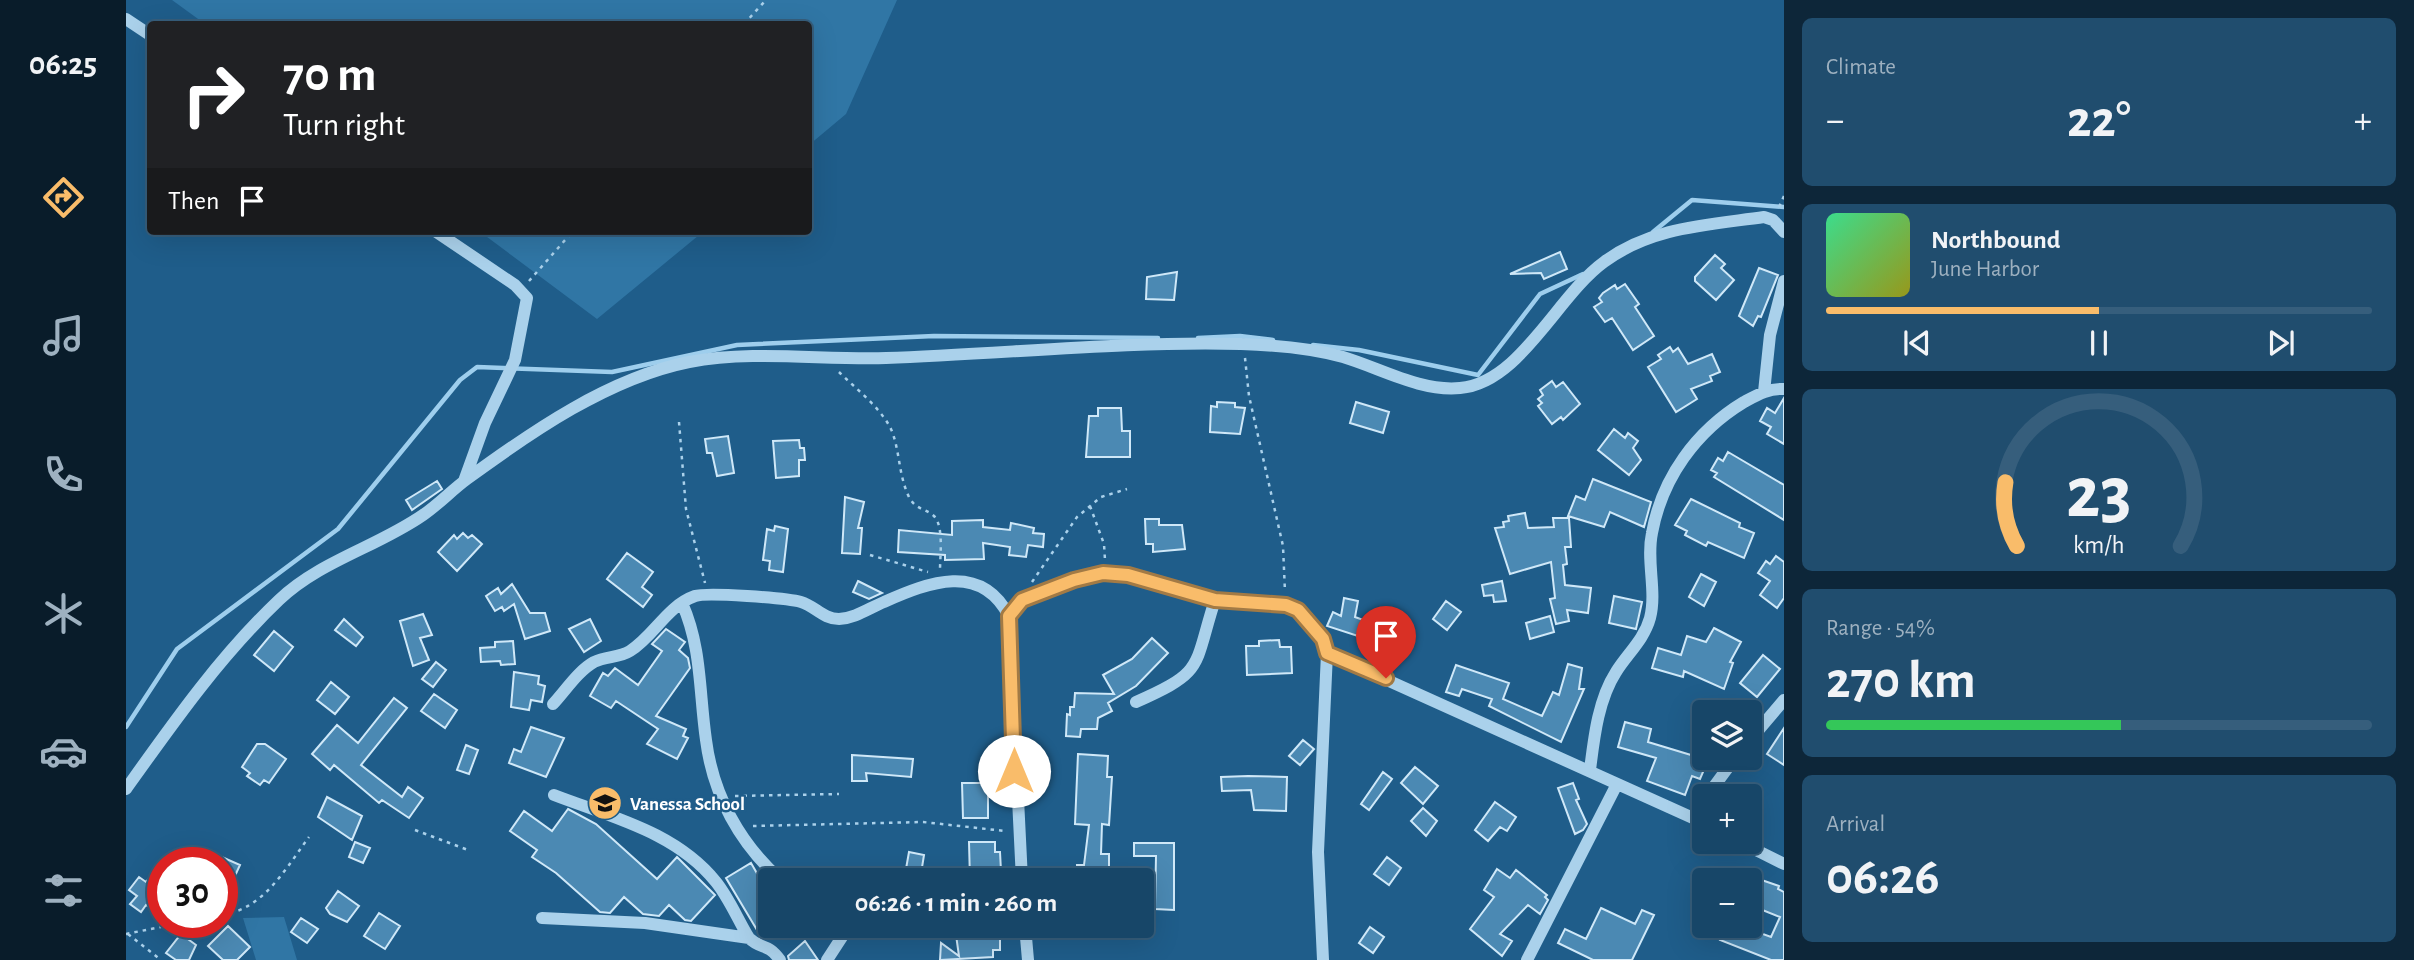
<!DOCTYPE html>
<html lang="en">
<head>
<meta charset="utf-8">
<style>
  body { margin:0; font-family:"Alegreya Sans",sans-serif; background:#204d6e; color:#f1f3f6; height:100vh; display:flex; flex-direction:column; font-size:26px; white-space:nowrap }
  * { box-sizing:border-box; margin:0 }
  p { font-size:23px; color:#9eb1c0 }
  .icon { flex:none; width:38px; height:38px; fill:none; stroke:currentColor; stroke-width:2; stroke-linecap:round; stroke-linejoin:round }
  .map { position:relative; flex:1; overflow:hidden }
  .drawer { display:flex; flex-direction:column; gap:18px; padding:18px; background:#0d2639; width:630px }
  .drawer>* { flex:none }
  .guide { position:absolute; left:21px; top:21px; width:665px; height:214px; border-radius:7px; box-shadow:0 7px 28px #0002,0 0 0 2px #365e7c; background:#202124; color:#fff; overflow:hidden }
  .controls { position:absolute; left:1566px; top:700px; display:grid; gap:14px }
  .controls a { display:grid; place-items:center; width:70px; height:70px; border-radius:7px; background:#174668; box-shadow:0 7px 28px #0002,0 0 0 2px #365e7c; font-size:35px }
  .speed { position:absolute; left:21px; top:847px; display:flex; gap:14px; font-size:35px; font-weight:700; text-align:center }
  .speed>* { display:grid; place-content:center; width:91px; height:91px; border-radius:50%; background:#174668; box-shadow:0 7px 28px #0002,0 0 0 2px #365e7c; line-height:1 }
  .speed .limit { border:10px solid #d22; background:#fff; color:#111 }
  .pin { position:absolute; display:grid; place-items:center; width:60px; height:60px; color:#fff; margin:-72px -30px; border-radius:50% 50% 50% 0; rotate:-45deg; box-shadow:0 0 7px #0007 }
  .pin .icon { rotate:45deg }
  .me { position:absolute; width:77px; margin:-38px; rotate:0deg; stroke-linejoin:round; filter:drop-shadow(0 0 5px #0008) }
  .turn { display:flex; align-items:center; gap:24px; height:147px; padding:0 21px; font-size:32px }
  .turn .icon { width:91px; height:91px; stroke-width:2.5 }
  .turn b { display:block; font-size:49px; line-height:60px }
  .then { display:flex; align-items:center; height:66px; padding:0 21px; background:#0003; gap:14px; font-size:26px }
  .big { font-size:52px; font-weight:700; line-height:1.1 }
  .drawer .card { flex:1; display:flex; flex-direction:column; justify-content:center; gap:10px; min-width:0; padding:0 24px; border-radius:10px; background:#204d6e }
  .drawer .dial { align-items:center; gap:0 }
  .dial svg { height:182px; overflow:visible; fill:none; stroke:#365e7c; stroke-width:7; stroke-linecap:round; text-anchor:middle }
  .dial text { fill:#f1f3f6; stroke:none }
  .song { display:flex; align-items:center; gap:21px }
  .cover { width:84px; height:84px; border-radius:10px; background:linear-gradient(135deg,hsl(150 70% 55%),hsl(60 70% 35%)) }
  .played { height:7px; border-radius:4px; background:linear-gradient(90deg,#f9bc6a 50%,#365e7c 50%) }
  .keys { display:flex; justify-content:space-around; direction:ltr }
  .heat { display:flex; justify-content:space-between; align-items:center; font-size:38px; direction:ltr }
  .charge { height:10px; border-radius:5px; background:linear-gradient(90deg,#34c759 54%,#365e7c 0) }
  .trip { position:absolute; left:632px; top:868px; width:396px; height:70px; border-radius:7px; background:#174668; box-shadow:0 7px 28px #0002,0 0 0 2px #365e7c; font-weight:700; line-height:70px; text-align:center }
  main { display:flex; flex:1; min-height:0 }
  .tabs { display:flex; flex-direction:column; width:126px; justify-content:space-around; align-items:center; background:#091c2a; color:#9eb1c0 }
  .tabs .icon { width:49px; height:49px }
  .tabs .on { color:#f9bc6a }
  .tabs b { font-size:32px; color:#f1f3f6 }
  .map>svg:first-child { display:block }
  .green { fill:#3076a5 }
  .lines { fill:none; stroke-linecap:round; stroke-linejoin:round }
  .stream { stroke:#9eceed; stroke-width:4.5 }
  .building { fill:#4b89b3; stroke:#cfe8f8; stroke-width:2 }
  .path { stroke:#aad1eb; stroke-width:2.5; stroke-dasharray:3.5 5; stroke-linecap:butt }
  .minor { stroke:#aad1eb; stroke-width:12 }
  .route-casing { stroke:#a27a45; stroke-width:18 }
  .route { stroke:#f9bc6a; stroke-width:12 }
  .labels { text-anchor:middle; stroke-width:5; stroke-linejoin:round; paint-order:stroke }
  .poi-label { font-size:19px; font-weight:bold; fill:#fff; stroke:#1f5d8a; text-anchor:start }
</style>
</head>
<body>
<main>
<nav class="tabs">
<b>06:25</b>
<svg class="icon on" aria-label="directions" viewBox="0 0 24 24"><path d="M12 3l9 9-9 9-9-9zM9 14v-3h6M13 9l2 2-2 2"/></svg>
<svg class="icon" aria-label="music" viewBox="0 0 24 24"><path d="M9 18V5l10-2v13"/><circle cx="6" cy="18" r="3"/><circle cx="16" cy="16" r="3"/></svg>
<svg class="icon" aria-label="phone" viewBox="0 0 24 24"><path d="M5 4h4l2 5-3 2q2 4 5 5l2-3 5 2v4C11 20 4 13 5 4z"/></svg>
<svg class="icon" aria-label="climate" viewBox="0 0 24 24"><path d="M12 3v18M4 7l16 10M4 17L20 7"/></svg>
<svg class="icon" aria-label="car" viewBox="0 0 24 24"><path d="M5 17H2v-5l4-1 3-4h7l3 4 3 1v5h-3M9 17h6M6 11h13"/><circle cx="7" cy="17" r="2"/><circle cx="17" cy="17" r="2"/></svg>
<svg class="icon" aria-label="filters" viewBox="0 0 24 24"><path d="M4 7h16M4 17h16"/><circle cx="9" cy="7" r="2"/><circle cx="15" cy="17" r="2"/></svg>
</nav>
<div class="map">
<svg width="1658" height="960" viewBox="0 0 1658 960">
  <rect width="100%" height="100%" fill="#1f5d8a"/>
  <path class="green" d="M46 0H771L720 114 683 145 682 24H79Z
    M353 231H578L471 319Z
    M158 917 171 960H130L117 918Z"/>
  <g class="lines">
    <path class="stream" d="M1527 232 1566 200 1658 207
      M1072 338 1114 336 1147 340
      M1187 345 1233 350 1352 375 1414 294 1457 274
      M0 727 51 649 212 529 334 380 351 367 486 372 611 345 808 336 1032 338"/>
  </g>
  <path class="building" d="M1434 252 1441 269 1418 279 1415 273 1384 274Z
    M1589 255 1599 264 1595 268 1608 280 1590 300 1569 281V277Z
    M1633 268 1652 275 1635 317 1632 316 1627 326 1613 316Z
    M1051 272 1048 300 1020 299 1021 277Z
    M1499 284 1513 304 1509 307 1528 336 1507 350 1486 318 1479 322 1468 307 1476 302 1473 298 1477 293 1489 285 1491 289Z
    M1544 347 1547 352 1552 348 1562 364 1586 354 1594 372 1584 376 1586 381 1565 389 1571 399 1550 412 1522 367 1535 359 1532 355Z
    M1426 381 1430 387 1437 382 1454 404 1437 420 1435 417 1426 424 1412 406 1416 403 1412 399 1417 395 1414 390Z
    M1658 398V444L1641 434 1645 427 1634 421 1641 408 1649 413Z
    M1091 402 1109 403V407L1119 408 1114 434 1084 432 1085 406 1091 407Z
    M1230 402 1263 412 1257 433 1224 423Z
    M972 408H995L996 431H1004V457H960L963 416H972Z
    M1488 429 1499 438 1502 433 1512 441 1507 448 1515 460 1503 475 1472 450Z
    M602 436 608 473 591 476 586 453H581L579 439Z
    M673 440 674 448H678L679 460H673V476L650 478 647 441Z
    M1602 452 1658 485V520L1588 477 1591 473 1585 470 1592 458 1597 461Z
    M1467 479 1525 502 1518 527 1484 512 1478 527 1442 516 1450 496 1459 500Z
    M311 481 316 489 286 510 280 500Z
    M719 497 738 502 732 528H736L734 554 716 553Z
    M1565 499 1614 523 1613 527 1628 533 1618 558 1582 542 1580 546 1559 535 1561 531 1549 525Z
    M1399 513 1402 528 1428 527 1427 518H1443L1445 547H1439L1441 564 1437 565 1439 585 1465 588 1462 613 1441 610 1443 621 1430 624 1424 599 1429 598 1425 562 1384 574 1369 528 1378 527 1377 522 1383 521 1382 516Z
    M1019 519H1033V525H1056L1059 549 1027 552V544H1020Z
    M857 520V527L884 530 885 523 908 528 907 533 918 534 917 547 902 545 900 557 883 555 884 547 857 543 858 559 819 560V555L772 552 773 530 826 535V521Z
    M649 526 662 529 657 572 643 570 644 561 637 560 641 529 648 531Z
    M337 533 342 538 346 535 356 544 331 571 312 552 328 535 331 539Z
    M501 553 527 572 516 587 526 595 517 607 481 579Z
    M1650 556 1658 562V598L1651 608 1634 595 1644 581 1632 573 1640 561 1644 564Z
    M1575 574 1590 582 1578 606 1563 597Z
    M732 581 756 593 743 599 727 592Z
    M1376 581 1380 601 1368 602 1367 595 1358 596 1356 585Z
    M386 584 404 613H419L424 631 399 639 388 604 378 611 376 607 369 611 360 596 372 588 375 594Z
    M1488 596 1516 602 1510 629 1483 623Z
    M1218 598 1232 601 1229 617 1243 622 1238 638 1201 626 1207 612 1215 616Z
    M1320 601 1335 612 1321 630 1307 619Z
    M297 614 306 635 294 638 303 660 287 666 274 621Z
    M1424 616 1428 632 1404 639 1400 623Z
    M218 619 237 637 230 646 209 630Z
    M464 619 475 641 458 652 443 629Z
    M1588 628 1615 642 1604 662 1607 663 1598 689 1558 671 1557 677 1526 668 1532 648 1555 655 1561 636 1580 642Z
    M540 629 559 642 553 650 562 658 564 668 530 716 560 729 557 736 562 738 551 759 521 744 532 729 490 701 485 708 464 696 477 673 482 676 489 668 512 685 536 651 526 644Z
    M148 631 167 647 148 671 128 655Z
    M1026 638 1042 653 1010 686 982 703 986 711 972 718 971 729H955L954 737 940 736 941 714 944 715V707H948L949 693 988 694 977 675 1006 659Z
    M1153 640 1154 647H1165L1166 673 1121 675 1120 646H1133V641Z
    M387 641 389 664 375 665 374 661 355 662 354 648 369 647V642Z
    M1637 655 1654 669 1631 697 1614 683Z
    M310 662 320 670 307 687 296 679Z
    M1442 664 1456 668 1453 689H1458L1435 742 1363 706 1366 699 1336 689 1333 696 1320 692 1330 665 1383 683 1377 699 1416 716 1427 692 1433 695Z
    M388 672 413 676 412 684 419 686 416 702 405 700 403 710 385 707Z
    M205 682 223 697 209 714 191 700Z
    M308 694 331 710 319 728 295 711Z
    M268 698 281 708 235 765 276 797 282 787 297 798 283 818 256 800 253 803 208 765 204 770 186 754 211 725 232 743Z
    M1499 722 1525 729 1522 742 1565 755 1569 745 1578 749V758H1583L1574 779 1566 776 1559 795 1521 781 1530 758 1492 747Z
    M405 727 438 738 420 777 383 763 388 749 395 752Z
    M1658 728V765L1641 754Z
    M1177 740 1188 749 1174 765 1163 756Z
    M131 744H139L160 759 143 783 138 780 134 785 121 776 124 773 116 767Z
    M340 745 352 750 343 774 331 770Z
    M952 754 982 756 981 777H986L983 825 976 824 975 854H983V868H992V880H952L951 865H958L963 825 949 824Z
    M726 755 787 759 785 777 740 773 741 781H726Z
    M1289 767 1312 786 1297 804 1275 783Z
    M1257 772 1266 779 1243 810 1235 804Z
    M1122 776 1161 777 1160 811 1128 810 1125 790 1096 791 1095 777Z
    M836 783H862V818H837Z
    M1447 783 1453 799 1450 800 1461 824 1457 830 1449 834 1432 788Z
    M201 797 236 816 226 840 192 817Z
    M1369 802 1390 817 1381 831 1374 827 1362 841 1349 830Z
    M1297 808 1311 821 1300 836 1285 821Z
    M442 809 470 824 531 879 551 857 589 895 565 921 559 920 543 905 533 916 517 914 498 897 484 913 474 912 430 873 406 857 411 850 384 831 398 811 426 831Z
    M229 842 244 848 237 863 223 857Z
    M843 842H869V852H874L875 871H869V880H844Z
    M1008 843H1048V910L1029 909 1030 856H1008Z
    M80 850 114 865 96 904V863H75Z
    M783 852 798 855 794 880H778Z
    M1261 857 1275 868 1263 885 1248 874Z
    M625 863 644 896V926H662L640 938 634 935 600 878Z
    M1371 869 1384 878 1390 870 1421 895 1419 897 1422 900 1414 914 1402 905 1374 934 1386 941 1376 956 1344 929 1368 897 1358 890Z
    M25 876 37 885V901L30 910 20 905 15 912 4 904 11 896 3 890 13 877 20 882Z
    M1624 876 1653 886 1652 889 1658 892V960H1645L1594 940 1599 926H1624L1623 929 1645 937 1654 917 1624 905Z
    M212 891 233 906 221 922 204 914 200 908Z
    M1475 908 1509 924 1516 910 1528 915 1506 960H1467L1432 943 1439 929 1460 939Z
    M253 913 274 926 259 949 238 936Z
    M175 918 192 929 181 943 165 932Z
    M102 926 124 947 111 960H97L82 946Z
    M847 926H874V950H867V957L814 960 815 943 833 956 830 935 847 934Z
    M1244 927 1258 937 1247 953 1233 943Z
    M55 934 70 945 63 960H50L40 953Z
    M679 941 692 960H663L662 956Z"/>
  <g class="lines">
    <path class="path" d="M618 24 640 0
      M1653 207 1658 196
      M403 281 447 231
      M1119 358 1123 396 1157 546 1159 592
      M713 372C730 389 759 411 767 434 774 455 773 476 783 497 790 510 799 508 808 516 818 526 814 556 814 570
      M553 422 560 509 579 583
      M964 506 978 544 979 560
      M744 555 802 572
      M906 582 951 517 975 497 1001 489
      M609 796 713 794
      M627 826 797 822 879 831
      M289 830 342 850
      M96 915C138 909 160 868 183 837
      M0 934 59 922
      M2 934 35 960"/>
    <path class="minor" d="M0 19 24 35
      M309 231 389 285 401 298 389 360 359 423 338 481
      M1638 392 1644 335 1658 281
      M556 603C576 648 573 692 580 740 587 795 614 844 655 880
      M883 616 896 600 905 596 977 573 1023 579 1089 600 1160 605 1182 618 1197 639 1201 653 1192 852 1197 960
      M1201 653 1578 823
      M1010 702C1080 671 1067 668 1089 600
      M427 704C440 690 452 671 468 662 480 656 493 658 504 651 528 636 541 606 569 596 581 592 661 598 675 602 689 606 697 619 713 619 730 618 743 608 758 602 803 582 855 562 883 616L896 880
      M1624 740 1658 700
      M1464 770C1468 738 1472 700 1490 672 1501 654 1518 640 1524 618 1531 591 1520 561 1526 533 1536 478 1570 431 1618 402 1631 395 1643 388 1658 389
      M0 789C47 723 94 656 153 600 194 561 251 547 297 515 313 504 326 490 341 479 405 432 483 378 563 362 628 350 695 360 760 358 878 354 996 341 1115 344 1148 345 1185 348 1217 357 1254 368 1295 392 1334 388 1394 383 1431 296 1478 262 1525 227 1582 225 1638 217L1647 220 1658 232
      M428 795C485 817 550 832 590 882 603 898 612 920 623 938 635 950 641 942 654 960
      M1581 796 1609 758
      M1614 842 1658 864
      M416 918 519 923 623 938
      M899 926 902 960
      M701 960 716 937 712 926
      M1401 960 1491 784"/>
  </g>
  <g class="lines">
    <g class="route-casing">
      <path id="route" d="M888 771 883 616 896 600 948 580 977 573 1002 575 1089 600 1160 605 1172 610 1197 639 1201 653 1260 678"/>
    </g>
    <use href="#route" class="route"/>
  </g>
  <defs>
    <g id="school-disc" transform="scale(1.75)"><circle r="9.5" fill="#f9bc6a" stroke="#1f5d8a"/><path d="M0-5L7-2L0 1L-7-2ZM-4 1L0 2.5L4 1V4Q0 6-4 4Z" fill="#111"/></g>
  </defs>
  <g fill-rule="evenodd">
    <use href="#school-disc" x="479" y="803"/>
  </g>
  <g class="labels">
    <g class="poi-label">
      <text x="504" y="810">Vanessa School</text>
    </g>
  </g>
</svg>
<div class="controls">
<a><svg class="icon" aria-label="layers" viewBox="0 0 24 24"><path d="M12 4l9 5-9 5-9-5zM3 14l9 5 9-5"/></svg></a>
<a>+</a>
<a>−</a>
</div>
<div class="speed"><div class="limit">30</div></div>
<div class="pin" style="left:1260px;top:678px;background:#d93025"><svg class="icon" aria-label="arrive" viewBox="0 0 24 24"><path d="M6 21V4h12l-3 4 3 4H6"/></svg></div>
<svg class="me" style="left:888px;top:771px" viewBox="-20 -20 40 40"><circle r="19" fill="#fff"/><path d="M0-13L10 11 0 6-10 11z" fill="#f9bc6a"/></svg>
<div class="trip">06:26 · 1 min · 260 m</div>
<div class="guide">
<div class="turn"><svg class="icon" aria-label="right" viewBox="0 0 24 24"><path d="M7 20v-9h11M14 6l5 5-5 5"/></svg><div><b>70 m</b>Turn right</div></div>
<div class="then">Then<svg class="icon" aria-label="arrive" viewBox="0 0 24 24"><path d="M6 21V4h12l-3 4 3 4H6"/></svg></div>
</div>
</div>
<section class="drawer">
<div class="card"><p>Climate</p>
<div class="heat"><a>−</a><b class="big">22°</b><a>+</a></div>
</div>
<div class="card">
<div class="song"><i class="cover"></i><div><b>Northbound</b><p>June Harbor</p></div></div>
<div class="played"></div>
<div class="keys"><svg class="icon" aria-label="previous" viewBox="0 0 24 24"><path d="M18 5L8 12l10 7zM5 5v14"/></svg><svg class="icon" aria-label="pause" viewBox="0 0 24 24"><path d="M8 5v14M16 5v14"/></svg><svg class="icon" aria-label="next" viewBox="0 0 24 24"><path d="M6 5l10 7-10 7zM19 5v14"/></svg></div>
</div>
<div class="card dial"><svg viewBox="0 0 100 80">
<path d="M14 69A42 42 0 1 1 86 69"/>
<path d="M14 69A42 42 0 0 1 9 41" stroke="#f9bc6a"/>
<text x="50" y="56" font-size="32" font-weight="700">23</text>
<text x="50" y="72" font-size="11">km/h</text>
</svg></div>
<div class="card"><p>Range · 54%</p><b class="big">270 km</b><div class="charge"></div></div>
<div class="card"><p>Arrival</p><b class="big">06:26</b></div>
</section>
</main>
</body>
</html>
